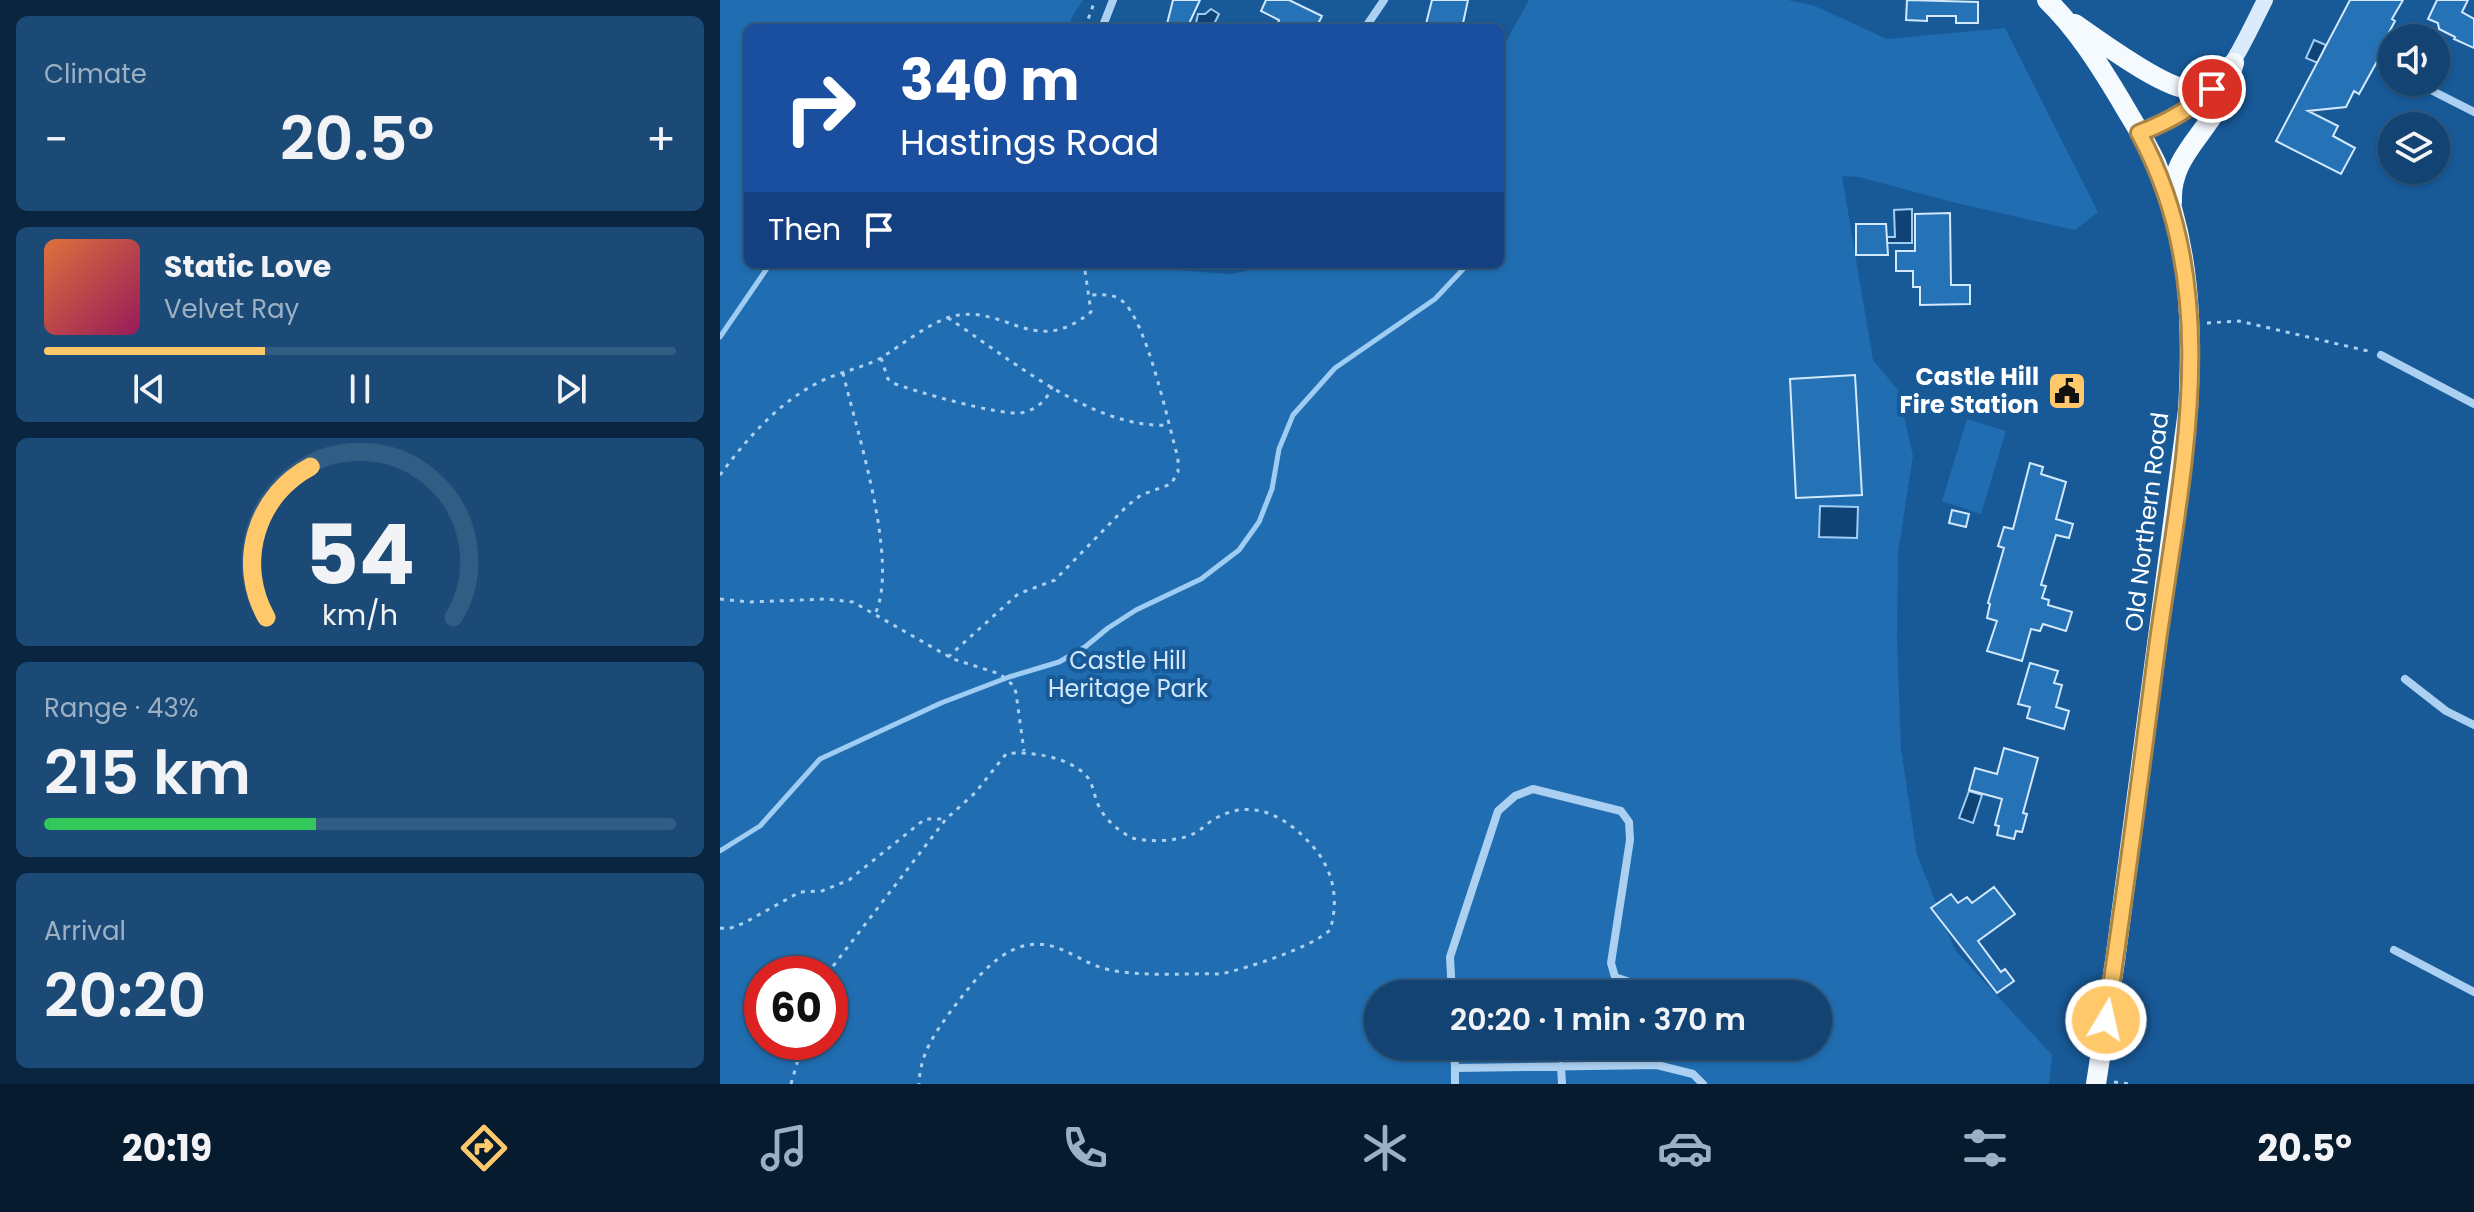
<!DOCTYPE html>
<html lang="en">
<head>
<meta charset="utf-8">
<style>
  body { margin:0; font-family:Poppins,sans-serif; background:#1b4a77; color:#f1f3f6; height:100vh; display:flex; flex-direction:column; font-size:30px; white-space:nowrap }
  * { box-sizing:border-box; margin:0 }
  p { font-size:26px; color:#9cb0c4 }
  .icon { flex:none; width:44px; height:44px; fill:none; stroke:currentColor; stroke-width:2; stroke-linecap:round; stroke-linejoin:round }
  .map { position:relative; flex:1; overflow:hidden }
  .details { display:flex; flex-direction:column; gap:16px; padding:16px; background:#0a253f; width:720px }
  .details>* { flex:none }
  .top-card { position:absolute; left:24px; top:24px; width:760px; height:244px; border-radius:12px; box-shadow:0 2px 6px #0004,0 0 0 2px #315c84; background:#1a4fa0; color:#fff; overflow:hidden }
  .buttons { position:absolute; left:1658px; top:24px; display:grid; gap:16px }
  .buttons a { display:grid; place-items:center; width:72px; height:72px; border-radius:50%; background:#124372; box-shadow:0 2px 6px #0004,0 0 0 2px #315c84; font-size:40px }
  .speed { position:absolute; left:24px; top:956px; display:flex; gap:16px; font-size:40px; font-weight:700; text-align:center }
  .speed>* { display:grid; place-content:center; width:104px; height:104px; border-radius:50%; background:#124372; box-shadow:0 2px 6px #0004,0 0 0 2px #315c84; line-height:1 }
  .speed .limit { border:12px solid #d22; background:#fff; color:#111 }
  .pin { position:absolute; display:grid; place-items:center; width:68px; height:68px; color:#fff; margin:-34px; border:4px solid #fff; border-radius:50%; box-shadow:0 2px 8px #0007 }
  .me { position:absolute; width:88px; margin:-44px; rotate:9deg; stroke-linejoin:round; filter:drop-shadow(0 0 6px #0008) }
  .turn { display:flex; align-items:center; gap:28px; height:168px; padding:0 24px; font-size:36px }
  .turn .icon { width:104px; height:104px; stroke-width:2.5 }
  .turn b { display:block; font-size:56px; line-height:68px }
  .then { display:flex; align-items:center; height:76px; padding:0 24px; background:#0003; gap:16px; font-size:30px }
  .big { font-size:60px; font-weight:600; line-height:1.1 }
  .details .widget { flex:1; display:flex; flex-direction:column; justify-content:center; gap:12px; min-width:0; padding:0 28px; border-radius:12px; background:#1b4a77 }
  .details .dial { align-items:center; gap:0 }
  .dial svg { height:208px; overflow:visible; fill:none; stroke:#315c84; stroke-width:7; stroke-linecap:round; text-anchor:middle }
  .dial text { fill:#f1f3f6; stroke:none }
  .song { display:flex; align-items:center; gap:24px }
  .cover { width:96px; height:96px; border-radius:12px; background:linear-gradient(135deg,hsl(20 70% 55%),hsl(330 70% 35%)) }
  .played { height:8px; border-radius:4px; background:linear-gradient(90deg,#ffc96b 35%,#315c84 35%) }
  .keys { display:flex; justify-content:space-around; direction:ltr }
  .heat { display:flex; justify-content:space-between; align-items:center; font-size:44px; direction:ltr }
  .charge { height:12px; border-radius:6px; background:linear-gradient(90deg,#34c759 43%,#315c84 0) }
  .trip { position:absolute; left:644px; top:980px; width:468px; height:80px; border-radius:40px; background:#124372; box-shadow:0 2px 6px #0004,0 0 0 2px #315c84; font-weight:600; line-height:80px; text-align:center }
  .tab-bar { display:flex; height:128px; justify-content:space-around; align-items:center; background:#071b2e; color:#9cb0c4 }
  .tab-bar .icon { width:56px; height:56px }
  .tab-bar .active { color:#ffc96b }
  .tab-bar b { font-size:36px; color:#f1f3f6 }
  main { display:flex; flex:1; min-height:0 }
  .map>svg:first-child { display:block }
  .green { fill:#206db1; fill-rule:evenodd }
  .water { fill:#0f4375; stroke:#9eccf3; stroke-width:2 }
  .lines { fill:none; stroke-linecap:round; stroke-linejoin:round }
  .stream { stroke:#9eccf3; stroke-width:5 }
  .building { fill:#2672b6; stroke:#d2e8fc; stroke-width:2 }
  .path { stroke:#abd0f1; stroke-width:3; stroke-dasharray:4 6; stroke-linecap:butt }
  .minor { stroke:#abd0f1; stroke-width:8 }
  .secondary { stroke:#d9ebfc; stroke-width:16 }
  .primary { stroke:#f5faff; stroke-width:20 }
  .route-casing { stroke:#a68346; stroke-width:20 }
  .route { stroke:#ffc96b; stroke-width:14 }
  .labels { text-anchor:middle; stroke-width:8; stroke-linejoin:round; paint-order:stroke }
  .poi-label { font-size:24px; font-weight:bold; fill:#fff; stroke:#185998; text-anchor:end }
  .street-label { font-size:24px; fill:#fff; stroke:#185998 }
  .park-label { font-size:24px; fill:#d2e8fc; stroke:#185998 }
</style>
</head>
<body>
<main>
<section class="details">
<div class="widget"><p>Climate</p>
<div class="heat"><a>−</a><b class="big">20.5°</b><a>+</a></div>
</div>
<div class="widget">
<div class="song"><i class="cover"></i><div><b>Static Love</b><p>Velvet Ray</p></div></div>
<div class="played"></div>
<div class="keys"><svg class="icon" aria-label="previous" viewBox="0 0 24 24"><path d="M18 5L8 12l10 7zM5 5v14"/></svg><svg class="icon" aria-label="pause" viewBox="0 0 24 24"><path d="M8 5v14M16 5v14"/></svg><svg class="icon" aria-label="next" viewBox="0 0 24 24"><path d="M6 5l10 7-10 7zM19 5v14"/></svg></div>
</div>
<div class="widget dial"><svg viewBox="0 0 100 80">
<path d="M14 69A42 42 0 1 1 86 69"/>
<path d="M14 69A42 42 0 0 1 31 11" stroke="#ffc96b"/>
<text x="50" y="56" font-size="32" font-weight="700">54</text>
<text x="50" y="72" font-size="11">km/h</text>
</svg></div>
<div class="widget"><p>Range · 43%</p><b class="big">215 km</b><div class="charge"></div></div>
<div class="widget"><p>Arrival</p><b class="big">20:20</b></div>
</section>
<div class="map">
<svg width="1754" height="1084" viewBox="0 0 1754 1084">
  <rect width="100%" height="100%" fill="#185998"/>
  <path class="green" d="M0 0H363L352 17 349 28H28V264H371L511 274 558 264H780V52L809 0H1068L1095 6 1167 39 1285 28 1378 212 1355 230 1236 203 1139 177 1122 176 1153 360 1178 390 1193 456 1178 553 1177 639 1181 749 1197 855 1235 950 1332 1055 1329 1084H0ZM42 974H110V1042H42ZM658 994H1098V1046H658Z
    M1247 419 1286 431 1261 514 1222 501Z"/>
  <path class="water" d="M491 9 499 14 492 28 476 23 478 14H485Z
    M1594 40 1606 45 1598 63 1586 58Z
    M1192 209V243H1167V237H1175L1174 210Z
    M1100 506 1138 507 1137 538 1099 537Z
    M1249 791 1262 795 1253 823 1239 818Z"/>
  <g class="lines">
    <path class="stream" d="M0 337 50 264
      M0 851 40 826 100 759 221 703 289 677 339 662 365 647 388 628 416 610 481 579 519 550 539 522 552 489 559 449 573 415 615 368 715 299 748 264"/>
  </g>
  <path class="building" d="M453 0H480L467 28H446Z
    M546 0H569L602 16 596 28H556L559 20 541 11Z
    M712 0H748L742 28H705Z
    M1187 0 1258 2V23H1236V16H1207V21L1186 20Z
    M1630 0H1683L1672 19 1675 21 1666 38 1669 40 1639 94 1634 91 1626 107 1588 111 1618 126 1613 136 1635 148 1621 174 1556 141Z
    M1717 0H1748L1742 12 1754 19V48L1734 39 1735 37 1719 29 1718 23 1708 19Z
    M1230 213 1231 285H1250V304L1200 305V287H1193V271H1176V251H1195V214Z
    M1136 224H1166L1168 255H1136Z
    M1135 375 1142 495 1076 498 1070 379Z
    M1310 463 1323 467 1321 474 1346 482 1336 519 1353 524 1349 538 1336 535 1321 585 1326 586 1322 598 1329 600 1328 605 1352 612 1346 631 1323 624 1320 631 1311 629 1302 661 1267 651 1277 621 1267 618 1270 604 1268 603 1284 548 1278 546 1284 527 1293 529Z
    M1232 510 1249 514 1246 527 1229 523Z
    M1310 663 1338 671 1334 683 1342 685 1336 707 1349 711 1344 729 1307 718 1310 707 1298 704Z
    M1284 748 1318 758 1303 813 1307 814 1302 832 1296 831 1294 839 1277 835 1279 826 1275 825 1282 799 1249 790 1255 768 1277 774Z
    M1274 887 1295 914 1258 941 1281 972 1285 969 1294 981 1277 993 1211 908 1231 894 1238 903 1247 897 1252 903Z"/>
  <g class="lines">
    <path class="path" d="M365 28 375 0
      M228 318C289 358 373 429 447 425
      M1487 323 1519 321 1648 351
      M161 358 168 379 173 383C196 392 278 415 300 413 315 411 328 400 332 386
      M123 373C136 429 180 563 155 614
      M0 475C28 437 63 397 108 378 125 371 143 367 159 359 181 346 214 318 239 315 289 308 316 357 371 312L364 264
      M0 599 30 602 106 599 133 602 233 659 280 674 294 686 296 693 304 751
      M228 657 298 594 335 580 407 506 421 495 451 484 458 472V458C448 424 427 319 401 300 391 293 381 295 370 295
      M0 928 8 929 24 923 80 892 102 891 129 880 205 819H226
      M107 974 226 819 255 793 286 754C309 750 354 758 368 778 373 785 374 794 377 802 383 818 397 830 412 838 428 842 457 842 473 834 482 830 489 821 498 817 536 797 571 820 595 849 614 872 619 901 610 930 591 948 527 968 501 974 465 973 425 977 390 970 371 966 356 955 338 948 292 931 259 974 234 1007 216 1031 200 1053 199 1084
      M1394 1082 1410 1084
      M71 1084 83 1042"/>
    <path class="minor" d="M382 28 393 0
      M645 28 664 0
      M1701 85 1754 112
      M1661 355 1754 404
      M1685 679 1726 711 1754 725
      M1674 950 1754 992
      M732 994 730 957 778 811 795 796 813 789 901 811 909 822 910 840 891 963 895 977 927 988 931 994
      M734 1046 735 1068 937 1065 973 1074 983 1084
      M936 1046 937 1065
      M841 1066 842 1084
      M735 1068V1084"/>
    <path class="secondary" d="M1419 133C1497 103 1510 71 1545 0"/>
    <path class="primary" d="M1327 0C1356 28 1379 64 1400 99 1412 120 1426 141 1436 163 1470 242 1473 326 1468 410L1395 961 1376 1084
      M1355 24C1377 39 1449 93 1473 89 1489 86 1502 72 1514 63
      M1452 202C1450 162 1478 141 1497 109 1505 95 1509 78 1514 63"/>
  </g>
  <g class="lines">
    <g class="route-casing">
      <path id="route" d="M1386 1020C1405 897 1421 772 1437 648 1460 478 1507 293 1419 133 1447 122 1470 110 1492 89"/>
    </g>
    <use href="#route" class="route"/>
  </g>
  <defs>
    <g id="civic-square" transform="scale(2)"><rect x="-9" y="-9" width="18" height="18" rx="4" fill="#ffc96b" stroke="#185998"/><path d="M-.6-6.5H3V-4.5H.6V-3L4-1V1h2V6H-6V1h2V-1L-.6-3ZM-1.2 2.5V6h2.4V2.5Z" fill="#111"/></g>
  </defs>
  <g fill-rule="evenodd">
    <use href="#civic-square" x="1347" y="391"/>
  </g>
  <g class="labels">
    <g class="poi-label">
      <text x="1319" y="385">Castle Hill<tspan x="1319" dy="28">Fire Station</tspan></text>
    </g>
    <g class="street-label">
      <text transform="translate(1427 522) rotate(-83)" y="8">Old Northern Road</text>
    </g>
    <g class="park-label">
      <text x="408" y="669">Castle Hill<tspan x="408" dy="28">Heritage Park</tspan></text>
    </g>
  </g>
</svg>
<div class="buttons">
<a><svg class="icon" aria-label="sound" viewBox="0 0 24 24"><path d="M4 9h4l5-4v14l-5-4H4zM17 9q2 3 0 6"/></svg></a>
<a><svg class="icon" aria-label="layers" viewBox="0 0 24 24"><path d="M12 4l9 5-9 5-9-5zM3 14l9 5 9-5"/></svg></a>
</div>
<div class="speed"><div class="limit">60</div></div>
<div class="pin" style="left:1492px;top:89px;background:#d93025"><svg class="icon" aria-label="arrive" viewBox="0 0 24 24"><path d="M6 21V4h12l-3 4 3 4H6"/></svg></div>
<svg class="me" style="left:1386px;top:1020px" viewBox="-20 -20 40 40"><circle r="17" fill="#ffc96b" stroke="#fff" stroke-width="3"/><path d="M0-11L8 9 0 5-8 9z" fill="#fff"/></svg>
<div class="trip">20:20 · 1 min · 370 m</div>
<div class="top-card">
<div class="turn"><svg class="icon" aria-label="right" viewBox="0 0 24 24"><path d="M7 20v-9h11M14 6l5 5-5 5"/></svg><div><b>340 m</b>Hastings Road</div></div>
<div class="then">Then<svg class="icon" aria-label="arrive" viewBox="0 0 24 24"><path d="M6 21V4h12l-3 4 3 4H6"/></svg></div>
</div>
</div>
</main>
<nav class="tab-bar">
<b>20:19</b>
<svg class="icon active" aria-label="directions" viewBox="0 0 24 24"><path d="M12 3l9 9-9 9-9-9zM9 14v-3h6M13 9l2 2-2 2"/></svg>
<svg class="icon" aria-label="music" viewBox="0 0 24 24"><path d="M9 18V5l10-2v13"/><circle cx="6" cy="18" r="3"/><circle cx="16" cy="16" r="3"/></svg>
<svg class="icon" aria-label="phone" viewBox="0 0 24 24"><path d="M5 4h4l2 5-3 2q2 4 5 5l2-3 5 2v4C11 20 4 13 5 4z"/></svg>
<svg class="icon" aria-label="climate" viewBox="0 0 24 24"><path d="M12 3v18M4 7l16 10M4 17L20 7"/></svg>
<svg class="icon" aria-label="car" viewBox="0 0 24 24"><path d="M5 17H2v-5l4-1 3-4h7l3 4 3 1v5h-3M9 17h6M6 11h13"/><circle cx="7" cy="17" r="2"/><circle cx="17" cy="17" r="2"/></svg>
<svg class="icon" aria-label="filters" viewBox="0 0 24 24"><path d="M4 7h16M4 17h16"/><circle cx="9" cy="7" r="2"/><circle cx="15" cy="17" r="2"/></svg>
<b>20.5°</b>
</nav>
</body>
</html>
